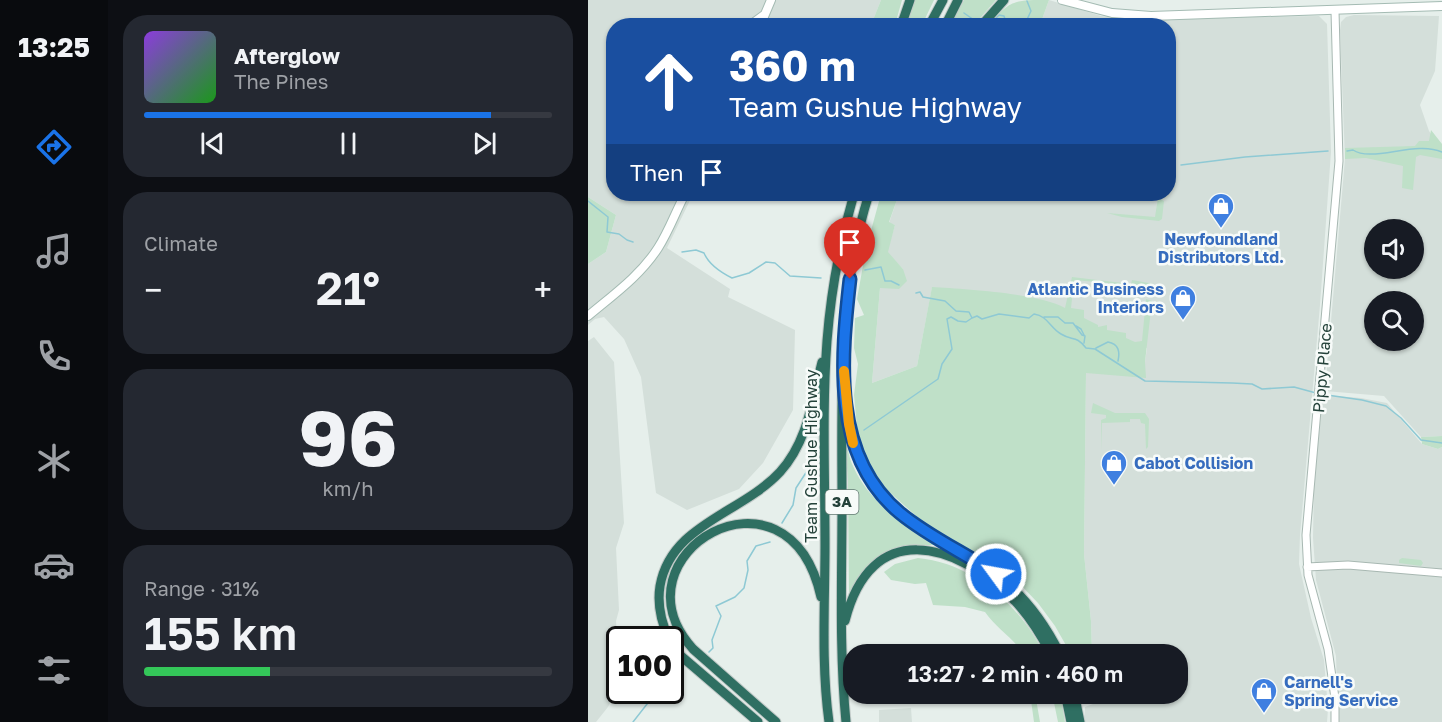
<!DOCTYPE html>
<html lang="en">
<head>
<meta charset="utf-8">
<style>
  body { margin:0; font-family:"Golos Text",sans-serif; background:#242831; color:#f1f3f6; height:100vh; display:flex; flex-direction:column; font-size:22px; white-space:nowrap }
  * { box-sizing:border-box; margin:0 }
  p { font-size:20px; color:#9ea1a6 }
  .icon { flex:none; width:33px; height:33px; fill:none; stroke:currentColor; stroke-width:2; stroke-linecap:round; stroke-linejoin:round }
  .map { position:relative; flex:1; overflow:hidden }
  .details { display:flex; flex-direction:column; gap:15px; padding:15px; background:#0d0f14; width:480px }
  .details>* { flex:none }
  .guide { position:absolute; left:18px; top:18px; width:570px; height:183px; border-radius:24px; box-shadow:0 2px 4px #0004; background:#1a4fa0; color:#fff; overflow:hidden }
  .tools { position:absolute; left:776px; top:219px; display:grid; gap:12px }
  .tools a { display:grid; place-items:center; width:60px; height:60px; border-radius:50%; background:#171b24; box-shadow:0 2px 4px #0004; font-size:30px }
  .speed { position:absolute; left:18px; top:626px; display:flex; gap:12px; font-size:30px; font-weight:700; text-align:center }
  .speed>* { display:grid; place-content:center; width:78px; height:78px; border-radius:50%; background:#171b24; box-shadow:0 2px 4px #0004; line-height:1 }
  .speed .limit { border:3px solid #111; border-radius:9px; background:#fff; color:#111 }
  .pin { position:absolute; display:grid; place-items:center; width:51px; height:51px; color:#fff; margin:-62px -26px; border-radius:50% 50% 50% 0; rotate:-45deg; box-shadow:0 0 6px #0007 }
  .pin .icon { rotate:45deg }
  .me { position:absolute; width:66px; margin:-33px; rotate:302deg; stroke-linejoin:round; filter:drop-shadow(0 0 4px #0008) }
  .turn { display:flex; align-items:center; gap:21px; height:126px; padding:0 24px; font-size:27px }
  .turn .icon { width:78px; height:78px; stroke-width:2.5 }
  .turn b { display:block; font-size:42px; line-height:51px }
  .then { display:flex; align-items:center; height:57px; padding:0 24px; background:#0003; gap:12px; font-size:22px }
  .big { font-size:45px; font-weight:600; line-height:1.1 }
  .details .widget { flex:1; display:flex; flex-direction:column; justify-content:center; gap:9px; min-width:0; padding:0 21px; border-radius:24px; background:#242831 }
  .details .dial { align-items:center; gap:0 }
  .dial b { font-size:78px; line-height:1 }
  .song { display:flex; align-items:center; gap:18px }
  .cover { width:72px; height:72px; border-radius:9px; background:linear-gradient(135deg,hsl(270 70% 55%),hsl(120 70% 35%)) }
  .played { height:6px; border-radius:3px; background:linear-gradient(90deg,#1a73e8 85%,#363941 85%) }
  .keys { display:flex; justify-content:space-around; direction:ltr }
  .heat { display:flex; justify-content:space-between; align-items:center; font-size:33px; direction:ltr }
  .charge { height:9px; border-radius:4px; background:linear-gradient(90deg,#34c759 31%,#363941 0) }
  .trip { position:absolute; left:255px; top:644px; width:345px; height:60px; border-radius:24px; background:#171b24; box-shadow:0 2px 4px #0004; font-weight:600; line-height:60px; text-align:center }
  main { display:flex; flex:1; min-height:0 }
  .dock { display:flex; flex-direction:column; width:108px; justify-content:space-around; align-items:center; background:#090b0e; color:#9ea1a6 }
  .dock .icon { width:42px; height:42px }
  .dock .selected { color:#1a73e8 }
  .dock b { font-size:27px; color:#f1f3f6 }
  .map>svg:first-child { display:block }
  .built { fill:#d4dfda; fill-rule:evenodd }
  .green { fill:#bfe0c8 }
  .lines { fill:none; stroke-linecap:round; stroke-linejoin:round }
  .stream { stroke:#8ec9d4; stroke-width:1.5 }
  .tertiary-casing { stroke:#a8b8b2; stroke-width:9 }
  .secondary-casing { stroke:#a4bbb3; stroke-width:10 }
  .motorway-casing { stroke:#c2cac8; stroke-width:11 }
  .tertiary { stroke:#fff; stroke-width:7 }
  .secondary { stroke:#fff; stroke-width:8 }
  .motorway { stroke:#2f6f62; stroke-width:9 }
  .route-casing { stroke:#114b97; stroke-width:15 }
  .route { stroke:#1a73e8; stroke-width:10 }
  .slow { stroke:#f59e0b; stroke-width:10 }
  .labels { text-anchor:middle; stroke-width:5; stroke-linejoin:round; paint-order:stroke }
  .shield { fill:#f7fbf9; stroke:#637a73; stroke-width:1.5 }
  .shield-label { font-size:15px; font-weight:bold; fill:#24423a }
  .shop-label { font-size:16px; font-weight:bold; fill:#366cbe; stroke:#f7fbf9; text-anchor:start }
  .street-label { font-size:16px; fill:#24423a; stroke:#f7fbf9 }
</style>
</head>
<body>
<main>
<nav class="dock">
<b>13:25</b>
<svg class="icon selected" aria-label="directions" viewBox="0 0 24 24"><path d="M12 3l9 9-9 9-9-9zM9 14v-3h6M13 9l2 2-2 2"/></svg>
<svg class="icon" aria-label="music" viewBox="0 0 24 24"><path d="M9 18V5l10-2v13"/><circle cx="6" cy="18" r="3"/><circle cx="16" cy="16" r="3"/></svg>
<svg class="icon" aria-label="phone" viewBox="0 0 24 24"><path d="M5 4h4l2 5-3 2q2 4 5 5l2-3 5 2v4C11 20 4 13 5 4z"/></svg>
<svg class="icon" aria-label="climate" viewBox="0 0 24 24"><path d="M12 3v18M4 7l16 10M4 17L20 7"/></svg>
<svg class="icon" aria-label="car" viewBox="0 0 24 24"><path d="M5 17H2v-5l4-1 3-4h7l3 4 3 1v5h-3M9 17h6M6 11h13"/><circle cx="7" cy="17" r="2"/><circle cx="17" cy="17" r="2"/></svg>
<svg class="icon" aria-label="filters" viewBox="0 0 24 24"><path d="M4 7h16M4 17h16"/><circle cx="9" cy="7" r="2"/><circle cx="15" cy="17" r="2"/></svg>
</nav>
<section class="details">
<div class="widget">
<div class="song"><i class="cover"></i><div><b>Afterglow</b><p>The Pines</p></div></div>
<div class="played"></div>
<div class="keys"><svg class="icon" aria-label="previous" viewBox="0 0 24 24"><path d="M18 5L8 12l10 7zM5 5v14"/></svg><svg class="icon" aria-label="pause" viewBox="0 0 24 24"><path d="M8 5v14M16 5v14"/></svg><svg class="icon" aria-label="next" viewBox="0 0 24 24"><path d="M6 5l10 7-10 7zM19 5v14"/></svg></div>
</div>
<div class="widget"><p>Climate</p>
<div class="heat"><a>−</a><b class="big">21°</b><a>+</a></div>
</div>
<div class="widget dial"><b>96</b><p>km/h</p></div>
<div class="widget"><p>Range · 31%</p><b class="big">155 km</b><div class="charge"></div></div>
</section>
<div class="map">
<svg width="854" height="722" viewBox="0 0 854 722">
  <rect width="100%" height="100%" fill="#e6efeb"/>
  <path class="built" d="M0 0H293L283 25 26 26V194H105L79 248 142 289 140 297 207 330 205 410 175 463 151 489 99 510 68 493 53 377 36 339 16 317 7 319 0 325V264L18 252 28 215 0 197Z
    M461 0 513 16 532 19 731 16 739 24 743 152 732 305 712 535 711 564 723 618 736 660 740 709 739 722H496L497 707 505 704V693H590V654H504L503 621 496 554 498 373 557 362 559 348 344 288 329 366 284 383 292 288 315 269 299 252 307 225 301 223 311 194H580V26L452 25Z
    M766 15 851 16 847 71 832 105 841 131 854 150V436L833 437 796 396 737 391 757 159 752 30 753 22 758 17ZM786 230H825V268H786ZM786 302H825V340H786Z
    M6 337 26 362 36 523 28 548 31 610 28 621 31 668 26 682 25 697 20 707 8 722H0V341Z
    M735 395 773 398 799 403 834 444 850 449 854 447V722H750L748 656 728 580 725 538 726 483Z
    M323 708 324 722H291V710Z"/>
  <path class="green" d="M293 0H314L307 25H283Z
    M324 0H346L334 25 316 26Z
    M376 0H408L386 25H363Z
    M461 0 452 25 399 26C423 0 424 0 461 0Z
    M843 130 854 144V159L832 155 828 157 825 190 814 188 815 166 778 158 757 159V148L827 146 831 141H841Z
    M293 194H311L301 222 307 225 300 252 315 269 319 281 311 289 292 288 284 383 329 366 344 287C376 289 450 293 477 308L484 277 543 284 544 280 566 284V290L560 291 553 286 486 280 483 308 496 310V318L510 325V327L519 325V330L538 333V338L547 342 554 341 558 299 564 301 557 362 558 378 498 373 496 554 503 621 504 654H483L467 626 450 603 429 581 337 524 288 480 271 448 266 395 270 364 266 348 267 318 276 315 269 299 278 249Z
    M0 197 28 215 18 252 0 264Z
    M570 198 576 201 574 219 571 221 534 217 519 213 567 217Z
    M505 403 527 413H557L561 419 560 447 558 449 557 424 553 423 552 419H542V422L514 423V451L513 420 518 418V415L503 413Z
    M854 436V447L850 449 834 444 833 437Z
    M257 439C260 448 261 458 265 466 280 501 316 525 347 545 333 545 317 545 304 551 291 557 266 582 261 595L260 482Z
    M330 558C385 563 433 606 456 654H436C425 638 408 628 397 612L377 607 345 605 338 583 327 584 303 580 296 572 307 564Z
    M814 558 833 560 835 563 833 566 811 563V560Z
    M442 693H447L452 722H446Z
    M464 693H472L477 722H470Z"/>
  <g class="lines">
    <path class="stream" d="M376 13 386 20
      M406 26 407 19 411 15 416 16 419 26
      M436 26 443 11 439 1
      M759 151 765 150C784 163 828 140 854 152
      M593 165 657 157 740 151
      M0 201 20 217 19 232 31 234 39 240 45 242
      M94 252 108 250 116 253C121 265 132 272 144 278L161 273 178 262 187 263 202 276 233 278
      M277 270 293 267 297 281H303L311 285
      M328 293 332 292 335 297 357 301 368 311 381 312 384 318
      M456 317H470L477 323H485L494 335 497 336 496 343
      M488 326 493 329 496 335
      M508 348 520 342C531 344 532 352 530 361
      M732 394 774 400 798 406 813 418 833 440 854 443
      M276 430 350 379 354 364 364 349 359 319 363 317 370 321 378 322 384 318 389 316 394 319 411 314 441 318 446 314C460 316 462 328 473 334 484 341 488 335 498 348L507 349 557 381 644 383 664 384 674 389 706 387 728 393
      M194 523 205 505 208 488 221 468
      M121 652 125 648 124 640 133 616 128 606 147 597 156 588 160 570 159 561 168 546 182 542
      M82 676 92 667
      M45 722 70 690"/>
    <g class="tertiary-casing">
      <path id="tertiary" d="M747 11 751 161 718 535 720 575 740 649 747 698V722
        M719 567 760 565 854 573"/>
    </g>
    <g class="secondary-casing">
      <path id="secondary" d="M474 0 524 13 563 16 854 6
        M124 24 130 26
        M161 26 176 15
        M172 26 183 0
        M0 316C25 295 52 276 70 248 81 231 88 211 97 194"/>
    </g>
    <g class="motorway-casing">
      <path id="motorway" d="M313 26 322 0
        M341 26 355 0
        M357 26 370 0
        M393 26 416 0
        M259 404C265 478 299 508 360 545 377 555 395 564 410 576 437 596 457 624 472 654
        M257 621C283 518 367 541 427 601 442 617 453 635 463 654
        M81 639C73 622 69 605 72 586 83 524 153 514 192 472 220 441 224 401 234 362
        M82 641 93 656 170 722
        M477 693 483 722
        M486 693 492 722
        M188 722 105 649C20 555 200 449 233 597
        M241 722C233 664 237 604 237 545 237 477 234 408 239 341 243 290 252 242 266 194
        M258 722C251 650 254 577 254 504 254 400 249 294 281 194"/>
    </g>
    <use href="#tertiary" class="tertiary"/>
    <use href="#secondary" class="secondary"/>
    <use href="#motorway" class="motorway"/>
  </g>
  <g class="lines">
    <g class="route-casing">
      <path id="route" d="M262 279C253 358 243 456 312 513 341 537 377 553 408 574"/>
    </g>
    <use href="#route" class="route"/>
    <path class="slow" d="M256 371 261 424 265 443"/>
  </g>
  <defs>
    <g id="shop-pin" transform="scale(1.35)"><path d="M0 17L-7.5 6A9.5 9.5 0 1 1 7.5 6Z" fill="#3f7fe0" stroke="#f7fbf9"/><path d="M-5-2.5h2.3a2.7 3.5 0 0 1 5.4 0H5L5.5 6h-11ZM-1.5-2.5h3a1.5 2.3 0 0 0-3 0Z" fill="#fff"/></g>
  </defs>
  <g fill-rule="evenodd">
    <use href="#shop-pin" x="633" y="206"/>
    <use href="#shop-pin" x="595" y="298"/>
    <use href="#shop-pin" x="526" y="463"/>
    <use href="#shop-pin" x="676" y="691"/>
  </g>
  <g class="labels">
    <rect class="shield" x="237.5" y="490" width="33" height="24" rx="4.5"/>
    <g class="shield-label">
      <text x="254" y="507">3A</text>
    </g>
    <g class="shop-label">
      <text x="633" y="245" text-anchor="middle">Newfoundland<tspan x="633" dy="18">Distributors Ltd.</tspan></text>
      <text x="576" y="295" text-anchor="end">Atlantic Business<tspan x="576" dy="18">Interiors</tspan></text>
      <text x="546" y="469">Cabot Collision</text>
      <text x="696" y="688">Carnell's<tspan x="696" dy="18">Spring Service</tspan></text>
    </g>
    <g class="street-label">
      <text transform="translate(734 368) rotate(-85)" y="6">Pippy Place</text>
      <text transform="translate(223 456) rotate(-90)" y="6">Team Gushue Highway</text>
    </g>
  </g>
</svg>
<div class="tools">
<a><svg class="icon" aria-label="sound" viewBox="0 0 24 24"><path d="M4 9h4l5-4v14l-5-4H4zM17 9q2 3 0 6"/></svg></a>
<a><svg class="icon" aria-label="search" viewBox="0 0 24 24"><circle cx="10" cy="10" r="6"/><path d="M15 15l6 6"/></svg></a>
</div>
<div class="speed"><div class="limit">100</div></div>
<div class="pin" style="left:262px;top:279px;background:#d93025"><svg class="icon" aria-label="arrive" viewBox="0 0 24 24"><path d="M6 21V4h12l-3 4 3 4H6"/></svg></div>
<svg class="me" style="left:408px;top:574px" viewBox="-20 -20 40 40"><circle r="17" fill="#1a73e8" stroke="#fff" stroke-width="3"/><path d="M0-11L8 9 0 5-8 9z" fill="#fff"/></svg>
<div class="trip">13:27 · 2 min · 460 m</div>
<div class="guide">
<div class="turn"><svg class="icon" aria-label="ahead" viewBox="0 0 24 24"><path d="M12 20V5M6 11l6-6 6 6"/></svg><div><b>360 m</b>Team Gushue Highway</div></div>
<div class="then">Then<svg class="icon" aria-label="arrive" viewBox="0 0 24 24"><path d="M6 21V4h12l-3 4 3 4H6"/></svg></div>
</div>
</div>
</main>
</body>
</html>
